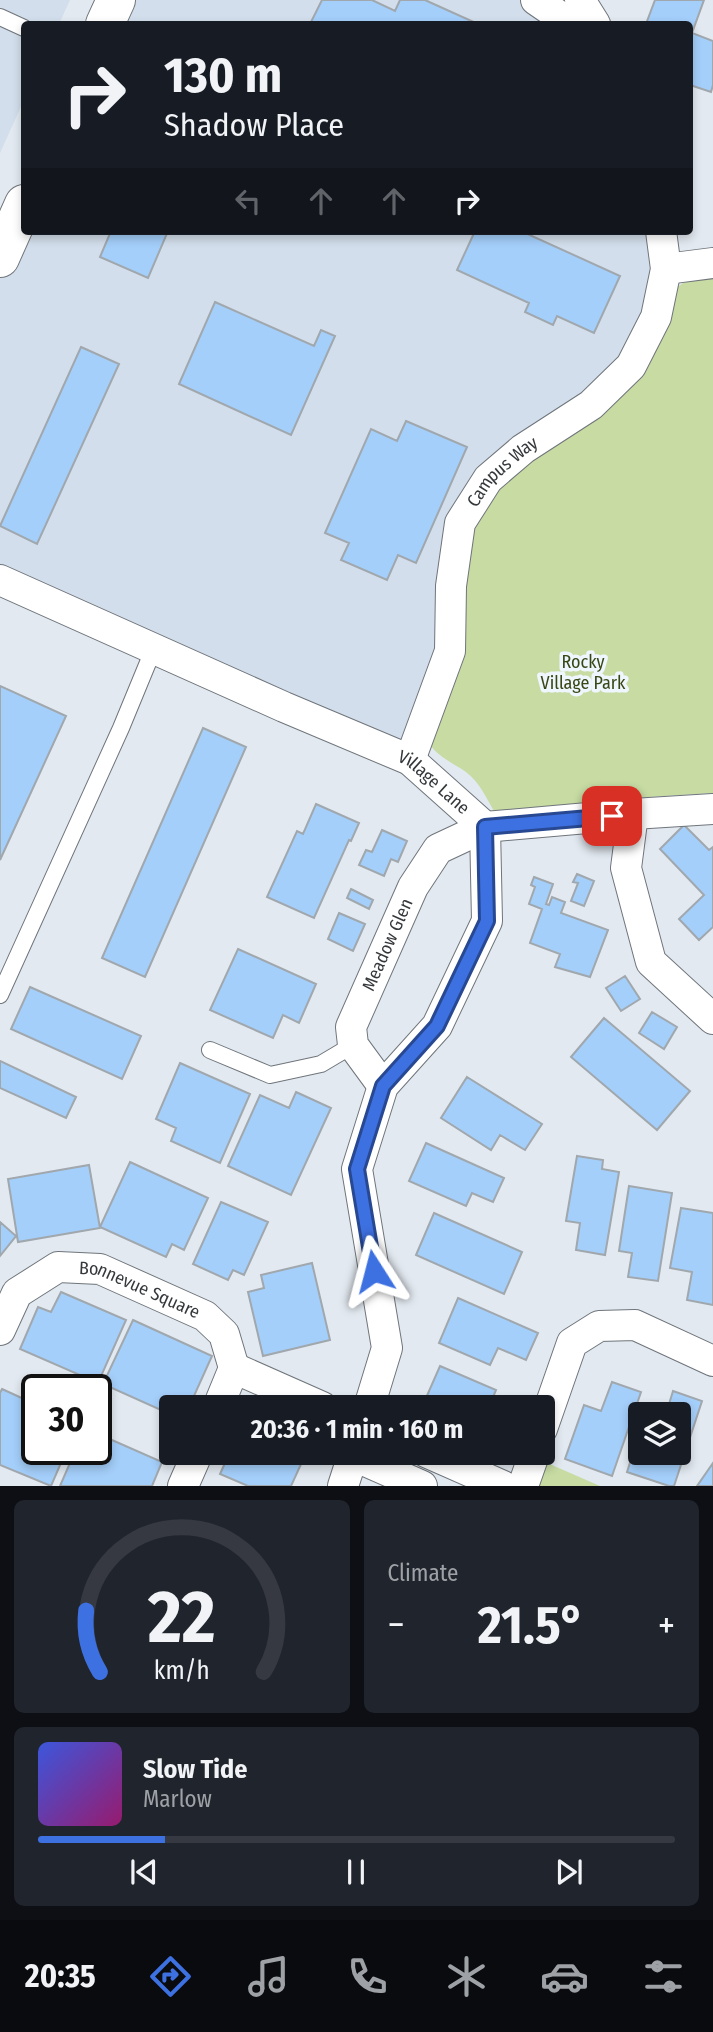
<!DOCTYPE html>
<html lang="en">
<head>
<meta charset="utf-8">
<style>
  body { margin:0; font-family:"Fira Sans Condensed",sans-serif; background:#20242c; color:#f1f3f6; height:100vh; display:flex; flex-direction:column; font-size:26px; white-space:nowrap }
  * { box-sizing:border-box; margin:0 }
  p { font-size:23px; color:#9ea1a6 }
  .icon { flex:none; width:38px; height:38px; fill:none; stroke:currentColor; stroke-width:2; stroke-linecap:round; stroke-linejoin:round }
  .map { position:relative; height:1486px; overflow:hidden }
  .details { display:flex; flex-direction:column; gap:14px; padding:14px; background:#0d0f14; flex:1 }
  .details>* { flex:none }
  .top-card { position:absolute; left:21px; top:21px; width:672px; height:214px; border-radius:7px; box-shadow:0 4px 10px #0003; background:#171b24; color:#f1f3f6; overflow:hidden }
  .buttons { position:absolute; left:628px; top:1402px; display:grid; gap:14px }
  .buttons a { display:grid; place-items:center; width:63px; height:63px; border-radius:7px; background:#171b24; box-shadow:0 4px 10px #0003; font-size:35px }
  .speed { position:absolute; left:21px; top:1374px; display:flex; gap:14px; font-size:35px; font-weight:700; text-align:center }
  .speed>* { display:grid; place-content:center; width:91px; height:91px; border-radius:50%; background:#171b24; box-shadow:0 4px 10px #0003; line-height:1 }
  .speed .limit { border:4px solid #111; border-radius:10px; background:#fff; color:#111 }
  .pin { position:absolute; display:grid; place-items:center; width:60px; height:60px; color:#fff; margin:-30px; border-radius:14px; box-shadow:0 4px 10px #0006 }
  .me { position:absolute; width:77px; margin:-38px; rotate:351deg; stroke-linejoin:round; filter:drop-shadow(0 0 5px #0008) }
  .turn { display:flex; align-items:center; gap:24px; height:147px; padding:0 28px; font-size:32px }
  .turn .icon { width:91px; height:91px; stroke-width:2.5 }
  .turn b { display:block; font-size:49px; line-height:60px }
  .lanes { display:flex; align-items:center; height:66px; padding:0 28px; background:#0003; justify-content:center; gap:35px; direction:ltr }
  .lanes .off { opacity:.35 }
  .big { font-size:52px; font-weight:700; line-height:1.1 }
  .details .widget { flex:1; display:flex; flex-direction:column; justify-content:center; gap:10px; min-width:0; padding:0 24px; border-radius:10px; background:#20242c }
  .details .dial { align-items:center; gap:0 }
  .dial svg { height:182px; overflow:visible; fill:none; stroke:#363941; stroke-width:7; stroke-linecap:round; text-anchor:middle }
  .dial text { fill:#f1f3f6; stroke:none }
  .song { display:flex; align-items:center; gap:21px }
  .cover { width:84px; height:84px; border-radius:10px; background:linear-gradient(135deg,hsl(230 70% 55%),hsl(320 70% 35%)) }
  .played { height:7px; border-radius:4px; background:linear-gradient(90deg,#3d70e0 20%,#363941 20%) }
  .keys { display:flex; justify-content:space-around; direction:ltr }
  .heat { display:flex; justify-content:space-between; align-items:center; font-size:38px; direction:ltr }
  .details .tiles { flex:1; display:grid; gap:14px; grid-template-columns:1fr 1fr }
  .widget:last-child { grid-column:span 2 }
  .trip { position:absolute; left:159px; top:1395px; width:396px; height:70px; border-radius:7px; background:#171b24; box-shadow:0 4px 10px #0003; font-weight:700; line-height:70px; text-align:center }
  .dock { display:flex; height:112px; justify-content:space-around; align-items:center; background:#090b0e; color:#9ea1a6 }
  .dock .icon { width:49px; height:49px }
  .dock .selected { color:#3d70e0 }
  .dock b { font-size:32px; color:#f1f3f6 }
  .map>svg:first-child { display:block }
  .built { fill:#d2deeb }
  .green { fill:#c7dba3 }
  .building { fill:#a4cffa; stroke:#a0a7ad; stroke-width:2 }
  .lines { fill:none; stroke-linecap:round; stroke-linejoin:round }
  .lane-casing { stroke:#6f757b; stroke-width:18 }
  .street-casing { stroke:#6f757b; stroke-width:32 }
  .secondary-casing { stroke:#6f757b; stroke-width:40 }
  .lane { stroke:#fff; stroke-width:16 }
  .street { stroke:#fff; stroke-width:30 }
  .secondary { stroke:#fff; stroke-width:38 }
  .route-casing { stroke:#284992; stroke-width:18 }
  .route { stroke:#3d70e0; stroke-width:12 }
  .labels { text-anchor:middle; stroke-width:7; stroke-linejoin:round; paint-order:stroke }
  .street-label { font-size:18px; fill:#36393c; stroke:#eff6fd }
  .park-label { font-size:18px; fill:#394715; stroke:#eff6fd }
</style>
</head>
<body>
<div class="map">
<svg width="713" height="1486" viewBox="0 0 713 1486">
  <rect width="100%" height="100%" fill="#e2e9f0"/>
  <path class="built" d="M0 0H70L59 24H24V100L0 153Z
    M116 0H580L595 24H105Z
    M24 231H661L656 317 450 625 410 760 0 580V257Z"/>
  <path class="green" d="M713 275V793L601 800 552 810 495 813C486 797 480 783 466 772 453 763 440 758 430 745L468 539 482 509 507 477 555 441 676 288 683 283Z
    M545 1462 600 1486H537Z"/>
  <path class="building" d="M322 0H372L395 11 400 0H425L478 24H310Z
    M655 0H704L692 33 713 41V85L711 92 690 85V24H646Z
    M111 231H168L148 278 100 257Z
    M475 231H521L620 276 594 333 557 316 553 325 525 312 529 303 457 270Z
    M215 302 314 346 321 330 335 336 291 435 179 384Z
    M81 347 119 364 37 544 0 526Z
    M406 421 467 447 416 563 398 555 387 580 341 560 349 543 325 533 371 429 397 441Z
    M0 686 66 716 0 860Z
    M203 728 246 747 145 977 102 958Z
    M316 804 359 823 351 841 349 840 314 918 267 897 297 831 303 834Z
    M684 825 709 850 713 847V927L699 940 679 919 704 895 660 849Z
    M382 830 407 841 398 862 391 859 384 876 359 865 366 850 372 852Z
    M577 874 594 881 584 906 571 901 578 883 573 882Z
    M534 877 553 884 546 904 549 905 552 897 565 902 561 913 608 930 590 977 555 967 560 954 530 943 542 909 529 904 535 887 531 885Z
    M351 889 373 900 369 909 347 898Z
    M339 913 365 924 353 951 328 939Z
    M238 949 316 984 299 1023 283 1015 273 1038 210 1010Z
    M625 976 640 999 621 1011 606 988Z
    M30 987 141 1036 122 1079 11 1029Z
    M652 1012 677 1027 664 1049 639 1033Z
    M604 1018 690 1091 657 1130 571 1057Z
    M0 1061 76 1097 66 1118 0 1088Z
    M180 1063 250 1094 220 1163 171 1141 176 1128 156 1119Z
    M467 1077 542 1124 525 1150 500 1135 491 1150 441 1118Z
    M296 1092 331 1108 291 1195 228 1166 260 1095 289 1108Z
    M426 1143 504 1178 493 1202 472 1193 466 1206 409 1181Z
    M577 1156 603 1160 602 1169 619 1172 605 1255 576 1250 580 1223 566 1221Z
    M130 1162 208 1198 184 1250 172 1244 166 1257 100 1227Z
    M89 1165 100 1228 18 1242 8 1179Z
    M629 1186 672 1193 658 1281 628 1277 632 1253 619 1251Z
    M221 1202 268 1222 244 1275 233 1270 228 1280 193 1264Z
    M681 1208 713 1213V1305L687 1300 692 1272 670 1268Z
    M434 1213 522 1252 504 1294 416 1255Z
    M0 1222 16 1236 0 1256Z
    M312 1263 330 1340 263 1356 248 1292 264 1288 261 1275Z
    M61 1292 126 1320 98 1383 20 1349 38 1307 51 1312Z
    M458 1298 538 1333 526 1360 498 1348 490 1365 439 1343Z
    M133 1320 212 1356 189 1407H172V1415L103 1384Z
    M440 1366 496 1390 489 1407H422Z
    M612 1382 641 1392 612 1476 565 1459 584 1405 601 1411Z
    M2 1389 37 1405V1449H67L51 1486 0 1465V1393Z
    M673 1391 702 1401 674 1486H669L627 1472 640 1431V1452H679V1414H666Z
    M96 1433 162 1462 152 1486H60L76 1449H96Z
    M230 1452H281L302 1462 291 1486H248L220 1474Z
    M713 1463V1486H697Z"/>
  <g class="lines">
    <g class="lane-casing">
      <path id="lane" d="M0 17 24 28
        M0 995 121 728 154 648
        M210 1050 270 1075 321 1064 353 1045"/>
    </g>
    <g class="street-casing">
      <g id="street">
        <path d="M536 0 571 24"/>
        <path d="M580 0 595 24"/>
        <path d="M666 269 713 263"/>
        <path id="s1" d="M0 580 284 707 410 760 485 827 487 921 437 1026 383 1086 357 1169 387 1348 369 1407"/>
        <path id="s2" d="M410 760 450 651 451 586 460 523 488 479 523 449 591 405 631 366 656 317 666 269 661 231"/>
        <path d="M713 809 633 814 626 868 651 962 713 1019"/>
        <path id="s3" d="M383 1086 353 1045 351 1027 413 887 438 849 485 827 633 814"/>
        <path id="s4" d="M0 1330 17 1293 58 1267 100 1269 205 1316 224 1334 234 1368 218 1407"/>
        <path d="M234 1368 322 1407"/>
        <path d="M542 1429 572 1343 599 1326 635 1325 713 1361"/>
        <path d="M345 1452 422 1486"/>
        <path d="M426 1452 503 1486"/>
        <path d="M183 1486 198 1452"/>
        <path d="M343 1486 354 1452"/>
        <path d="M523 1486 535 1452"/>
      </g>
    </g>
    <g class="secondary-casing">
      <path id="secondary" d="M105 24 116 0
        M0 258 24 204"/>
    </g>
    <use href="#lane" class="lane"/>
    <use href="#street" class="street"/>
    <use href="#secondary" class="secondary"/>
  </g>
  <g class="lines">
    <g class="route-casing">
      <path id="route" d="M374 1271 357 1169 383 1086 437 1026 487 921 485 827 612 816"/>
    </g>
    <use href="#route" class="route"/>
  </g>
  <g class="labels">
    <g class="street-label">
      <text dy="6" stroke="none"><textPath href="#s2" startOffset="312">Campus Way</textPath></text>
      <text dy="6" stroke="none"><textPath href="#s1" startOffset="480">Village Lane</textPath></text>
      <text dy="6" stroke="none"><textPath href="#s3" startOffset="159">Meadow Glen</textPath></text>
      <text dy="6" stroke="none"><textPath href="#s4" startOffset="175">Bonnevue Square</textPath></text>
    </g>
    <g class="park-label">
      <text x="583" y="668">Rocky<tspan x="583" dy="21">Village Park</tspan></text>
    </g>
  </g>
</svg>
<div class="buttons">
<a><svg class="icon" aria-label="layers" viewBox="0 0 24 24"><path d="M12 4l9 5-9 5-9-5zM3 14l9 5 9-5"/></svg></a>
</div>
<div class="speed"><div class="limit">30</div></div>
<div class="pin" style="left:612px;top:816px;background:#d93025"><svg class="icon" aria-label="arrive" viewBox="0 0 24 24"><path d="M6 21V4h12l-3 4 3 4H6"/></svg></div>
<svg class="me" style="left:374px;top:1271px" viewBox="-20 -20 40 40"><path d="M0-17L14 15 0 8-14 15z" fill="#3d70e0" stroke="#fff" stroke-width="4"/></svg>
<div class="trip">20:36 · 1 min · 160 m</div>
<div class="top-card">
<div class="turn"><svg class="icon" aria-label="right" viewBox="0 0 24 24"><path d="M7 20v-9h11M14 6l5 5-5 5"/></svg><div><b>130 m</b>Shadow Place</div></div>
<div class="lanes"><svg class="icon off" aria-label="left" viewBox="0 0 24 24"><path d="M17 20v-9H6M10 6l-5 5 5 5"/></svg><svg class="icon off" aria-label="ahead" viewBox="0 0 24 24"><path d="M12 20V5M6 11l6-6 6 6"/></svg><svg class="icon off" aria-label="ahead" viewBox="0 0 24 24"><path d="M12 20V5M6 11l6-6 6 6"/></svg><svg class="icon" aria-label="right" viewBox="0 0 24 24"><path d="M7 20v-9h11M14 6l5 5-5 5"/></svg></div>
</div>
</div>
<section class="details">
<div class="tiles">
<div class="widget dial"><svg viewBox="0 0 100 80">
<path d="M14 69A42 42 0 1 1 86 69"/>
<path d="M14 69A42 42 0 0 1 8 42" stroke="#3d70e0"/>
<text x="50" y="56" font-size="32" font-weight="700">22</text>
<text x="50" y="72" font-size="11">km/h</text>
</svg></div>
<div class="widget"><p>Climate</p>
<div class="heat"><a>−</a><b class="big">21.5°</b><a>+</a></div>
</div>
<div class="widget">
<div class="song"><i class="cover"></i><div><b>Slow Tide</b><p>Marlow</p></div></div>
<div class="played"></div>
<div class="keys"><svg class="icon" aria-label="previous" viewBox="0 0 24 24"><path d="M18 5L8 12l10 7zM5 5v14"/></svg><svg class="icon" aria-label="pause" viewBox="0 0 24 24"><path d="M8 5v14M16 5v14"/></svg><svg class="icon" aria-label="next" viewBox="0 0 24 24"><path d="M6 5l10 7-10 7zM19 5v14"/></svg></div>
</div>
</div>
</section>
<nav class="dock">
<b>20:35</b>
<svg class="icon selected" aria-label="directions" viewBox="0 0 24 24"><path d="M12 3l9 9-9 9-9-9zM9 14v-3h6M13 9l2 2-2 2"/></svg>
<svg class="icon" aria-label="music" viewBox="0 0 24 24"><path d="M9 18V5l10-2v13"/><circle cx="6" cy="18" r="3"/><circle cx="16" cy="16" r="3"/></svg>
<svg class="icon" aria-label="phone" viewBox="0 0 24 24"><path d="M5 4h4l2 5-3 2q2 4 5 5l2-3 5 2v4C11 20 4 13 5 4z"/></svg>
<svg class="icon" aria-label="climate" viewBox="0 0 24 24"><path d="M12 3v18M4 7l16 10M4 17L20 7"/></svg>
<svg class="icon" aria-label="car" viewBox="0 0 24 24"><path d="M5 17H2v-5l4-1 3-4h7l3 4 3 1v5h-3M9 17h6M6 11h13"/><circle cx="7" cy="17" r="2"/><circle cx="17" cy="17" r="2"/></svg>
<svg class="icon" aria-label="filters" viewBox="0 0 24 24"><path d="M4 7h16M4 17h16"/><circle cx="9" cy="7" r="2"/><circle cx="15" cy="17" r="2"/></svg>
</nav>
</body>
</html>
